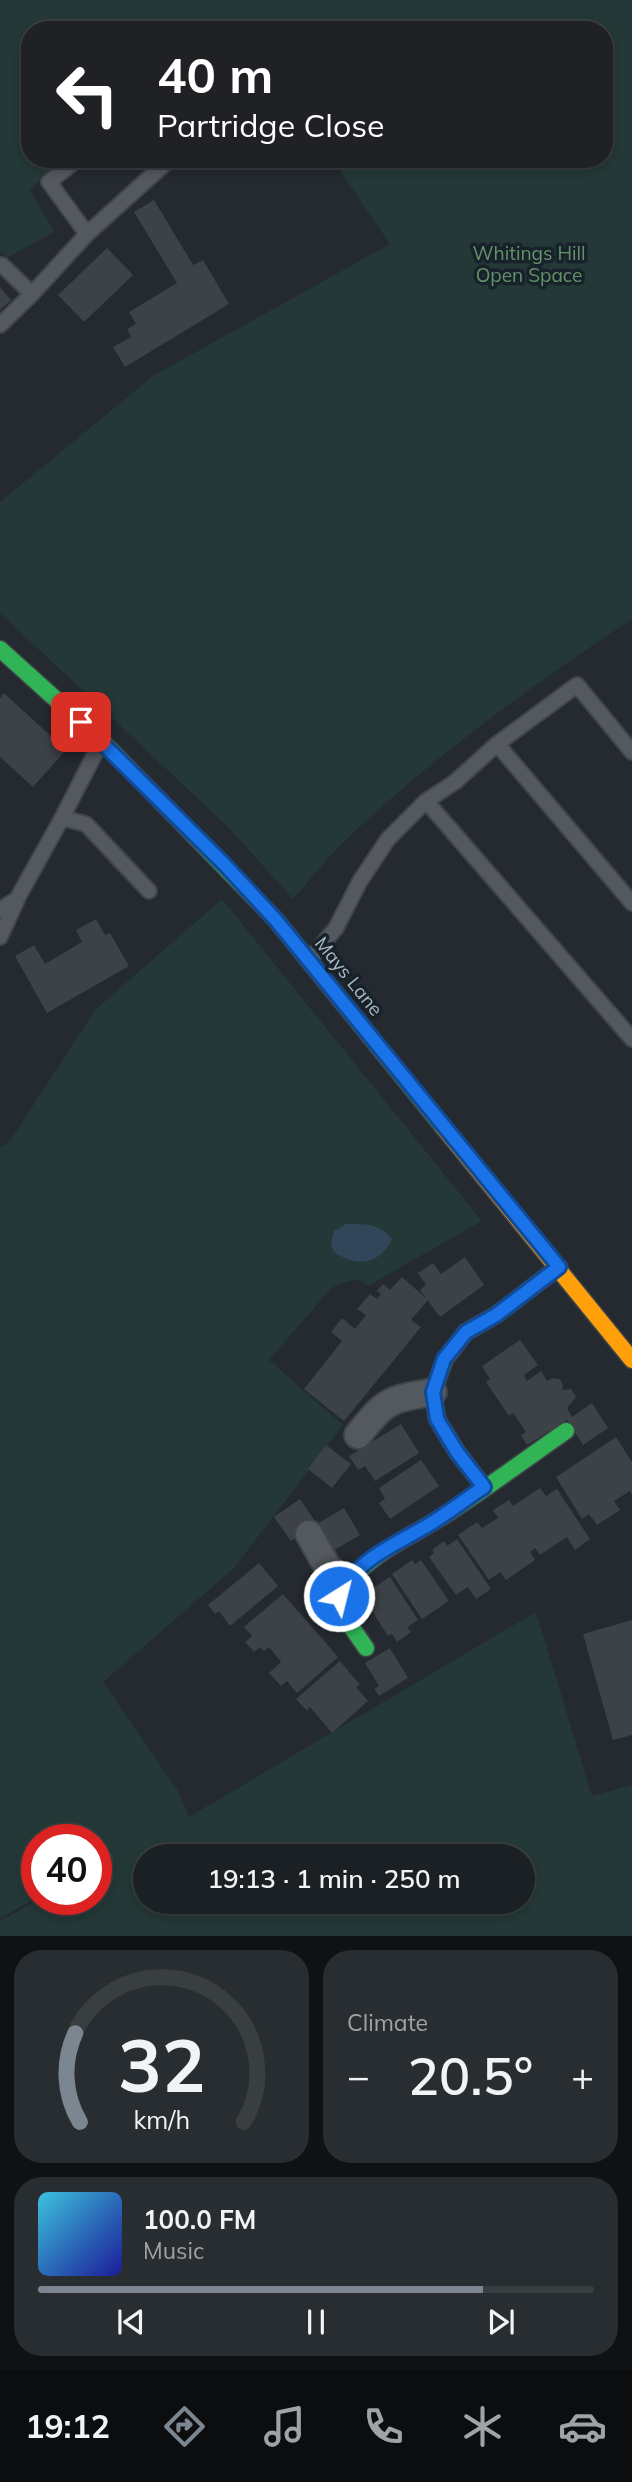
<!DOCTYPE html>
<html lang="en">
<head>
<meta charset="utf-8">
<style>
  body { margin:0; font-family:Mulish,sans-serif; background:#282d31; color:#f1f3f6; height:100vh; display:flex; flex-direction:column; font-size:26px; white-space:nowrap }
  * { box-sizing:border-box; margin:0 }
  p { font-size:23px; color:#a0a3a6 }
  .icon { flex:none; width:38px; height:38px; fill:none; stroke:currentColor; stroke-width:2; stroke-linecap:round; stroke-linejoin:round }
  .map { position:relative; height:1936px; overflow:hidden }
  .side { display:flex; flex-direction:column; gap:14px; padding:14px; background:#0f1214; flex:1 }
  .side>* { flex:none }
  .guide { position:absolute; left:21px; top:21px; width:592px; height:147px; border-radius:28px; box-shadow:0 4px 10px #0003,0 0 0 2px #393e41; background:#202124; color:#fff; overflow:hidden }
  .speed { position:absolute; left:21px; top:1824px; display:flex; gap:14px; font-size:35px; font-weight:700; text-align:center }
  .speed>* { display:grid; place-content:center; width:91px; height:91px; border-radius:50%; background:#1b2024; box-shadow:0 4px 10px #0003,0 0 0 2px #393e41; line-height:1 }
  .speed .limit { border:10px solid #d22; background:#fff; color:#111 }
  .pin { position:absolute; display:grid; place-items:center; width:60px; height:60px; color:#fff; margin:-30px; border-radius:14px; box-shadow:0 4px 10px #0006 }
  .me { position:absolute; width:77px; margin:-38px; rotate:36deg; stroke-linejoin:round; filter:drop-shadow(0 0 5px #0008) }
  .turn { display:flex; align-items:center; gap:24px; height:147px; padding:0 21px; font-size:32px }
  .turn .icon { width:91px; height:91px; stroke-width:2.5 }
  .turn b { display:block; font-size:49px; line-height:60px }
  .big { font-size:52px; font-weight:600; line-height:1.1 }
  .side .widget { flex:1; display:flex; flex-direction:column; justify-content:center; gap:10px; min-width:0; padding:0 24px; border-radius:28px; background:#282d31 }
  .side .dial { align-items:center; gap:0 }
  .dial svg { height:182px; overflow:visible; fill:none; stroke:#393e41; stroke-width:7; stroke-linecap:round; text-anchor:middle }
  .dial text { fill:#f1f3f6; stroke:none }
  .song { display:flex; align-items:center; gap:21px }
  .cover { width:84px; height:84px; border-radius:10px; background:linear-gradient(135deg,hsl(190 70% 55%),hsl(240 70% 35%)) }
  .played { height:7px; border-radius:4px; background:linear-gradient(90deg,#7c8690 80%,#393e41 80%) }
  .keys { display:flex; justify-content:space-around; direction:ltr }
  .heat { display:flex; justify-content:space-between; align-items:center; font-size:38px; direction:ltr }
  .side .tiles { flex:1; display:grid; gap:14px; grid-template-columns:1fr 1fr }
  .widget:last-child { grid-column:span 2 }
  .trip { position:absolute; left:133px; top:1844px; width:402px; height:70px; border-radius:35px; background:#1b2024; box-shadow:0 4px 10px #0003,0 0 0 2px #393e41; font-weight:600; line-height:70px; text-align:center }
  .menu { display:flex; height:112px; justify-content:space-around; align-items:center; background:#0b0d0e; color:#a0a3a6 }
  .menu .icon { width:49px; height:49px }
  .menu .active { color:#7c8690 }
  .menu b { font-size:32px; color:#f1f3f6 }
  .map>svg:first-child { display:block }
  .green { fill:#243838; fill-rule:evenodd }
  .water { fill:#314659 }
  .building { fill:#3c4247 }
  .lines { fill:none; stroke-linecap:round; stroke-linejoin:round }
  .lane-casing { stroke:#404549; stroke-width:18 }
  .street-casing { stroke:#404549; stroke-width:30 }
  .fast-casing { stroke:#404549; stroke-width:19 }
  .slow-casing { stroke:#404549; stroke-width:19 }
  .lane { stroke:#53595f; stroke-width:14 }
  .street { stroke:#53595f; stroke-width:26 }
  .fast { stroke:#30b455; stroke-width:16 }
  .slow { stroke:#ff9f0a; stroke-width:16 }
  .route-casing { stroke:#114b97; stroke-width:18 }
  .route { stroke:#1a73e8; stroke-width:12 }
  .labels { text-anchor:middle; stroke-width:7; stroke-linejoin:round; paint-order:stroke }
  .park-label { font-size:19px; fill:#64936a; stroke:#18222a }
  .street-label { font-size:19px; fill:#acb8c3; stroke:#18222a }
</style>
</head>
<body>
<div class="map">
<svg width="632" height="1936" viewBox="0 0 632 1936">
  <rect width="100%" height="100%" fill="#242a30"/>
  <path class="green" d="M0 0H632V619C535 683 434 756 350 836 329 855 312 878 293 899L228 827 0 613V502L153 376 390 244 332 159H604V30H243L241 26 234 30H30V159H62L30 190 54 232 7 258 0 251Z
    M222 899 482 1221 368 1286 358 1279 334 1285 269 1360 343 1425 234 1568 103 1682 178 1791 189 1817 536 1612 592 1796 632 1785V1936H0V1921L40 1899H96V1868L110 1860 96 1867V1839H37V1898L0 1918V1148L10 1141 95 1010ZM145 1857H523V1902H145Z"/>
  <path class="water" d="M346 1224C365 1224 379 1223 392 1239 383 1259 365 1267 345 1258 339 1255 334 1254 332 1247 330 1242 333 1236 334 1231Z"/>
  <path class="building" d="M154 200 193 265 203 260 229 304 125 367 113 347 131 337 127 329 136 324 129 312 177 283 134 212Z
    M107 248 133 275 84 322 58 295Z
    M0 287 11 300 0 310Z
    M4 693 66 750 33 787 0 757V698Z
    M96 919 105 935 110 933 129 966 47 1013 15 956 34 945 45 964 82 942 76 930Z
    M465 1257 484 1285 440 1317 420 1290 426 1285 418 1273 433 1263 441 1274Z
    M402 1277 428 1300 411 1320 421 1327 344 1421 304 1389 342 1341 331 1332 342 1318 355 1329 366 1315 357 1309 370 1294 377 1299 381 1294 377 1291 383 1284 390 1290Z
    M520 1340 538 1365 524 1375 527 1381 541 1371 547 1381 552 1378 560 1379 563 1385 562 1390 571 1389 576 1397 567 1408 572 1417 592 1403 608 1428 583 1445 567 1420 527 1445 521 1435 526 1432 513 1413 509 1416 486 1382 490 1379 482 1366Z
    M401 1424 419 1453 375 1481 365 1466 358 1470 349 1456Z
    M616 1437 632 1462V1495L630 1491 614 1501 620 1510 597 1525 589 1514 582 1519 556 1477Z
    M326 1445 351 1464 332 1488 308 1469Z
    M421 1460 439 1486 390 1519 379 1503 385 1499 379 1488Z
    M540 1488 546 1496 557 1489 590 1539 575 1550 567 1537 540 1555 535 1548 530 1552 535 1560 506 1580 500 1572 489 1580 458 1535 477 1522 482 1528 498 1518 493 1510 509 1500 513 1506Z
    M300 1499 317 1524 291 1541 274 1517Z
    M344 1508 360 1535 334 1550 317 1524Z
    M457 1539 491 1589 476 1599 468 1587 456 1595 429 1557 434 1553 432 1550 444 1541 447 1546Z
    M412 1560 415 1564 421 1560 449 1601 422 1619 392 1574Z
    M259 1563 278 1586 230 1626 219 1611 215 1614 208 1605Z
    M390 1577 418 1620 407 1627 411 1632 397 1642 392 1634 388 1636 362 1595Z
    M283 1594 338 1657 297 1693 287 1681 281 1686 269 1673 281 1662 269 1647 264 1651 260 1647 254 1652 245 1642 252 1636 244 1627Z
    M632 1620V1735L613 1740 583 1634Z
    M390 1648 408 1678 379 1696 374 1689 379 1686 365 1663Z
    M340 1661 360 1685 356 1687 368 1701 332 1733 310 1707 307 1711 296 1699Z"/>
  <g class="lines">
    <g class="lane-casing">
      <path id="lane" d="M78 159 49 182 87 234
        M32 294 87 234 170 159
        M0 325 32 294 2 265
        M497 744 632 903
        M426 801 632 1039
        M62 818 86 824 149 891
        M0 910 17 899 62 818 101 742
        M0 937 17 900
        M310 959 336 928 360 881 388 839 426 801 455 782 497 744 577 685 632 752"/>
    </g>
    <g class="street-casing">
      <path id="street" d="M358 1435C387 1399 388 1400 433 1392
        M309 1534 328 1568 346 1581"/>
    </g>
    <g class="fast-casing">
      <path id="fast" d="M0 649 101 740 275 919 443 1127
        M484 1487 457 1452 437 1419 433 1392 445 1359 466 1332 496 1315 559 1267
        M366 1648 348 1622 339 1596C364 1555 406 1540 445 1515 487 1488 526 1459 566 1431"/>
    </g>
    <g class="slow-casing">
      <path id="slow" d="M443 1127 632 1360"/>
    </g>
    <use href="#lane" class="lane"/>
    <use href="#street" class="street"/>
    <use href="#fast" class="fast"/>
    <use href="#slow" class="slow"/>
  </g>
  <g class="lines">
    <g class="route-casing">
      <path id="route" d="M81 722 224 864 275 919 559 1267 496 1315 466 1332 444 1359 433 1392 437 1419 457 1452 484 1487C466 1499 449 1512 430 1524 397 1544 356 1559 339 1596"/>
    </g>
    <use href="#route" class="route"/>
  </g>
  <g class="labels">
    <g class="park-label">
      <text x="529" y="260">Whitings Hill<tspan x="529" dy="22">Open Space</tspan></text>
    </g>
    <g class="street-label">
      <text transform="translate(349 976) rotate(51)" y="7">Mays Lane</text>
    </g>
  </g>
</svg>
<div class="speed"><div class="limit">40</div></div>
<div class="pin" style="left:81px;top:722px;background:#d93025"><svg class="icon" aria-label="arrive" viewBox="0 0 24 24"><path d="M6 21V4h12l-3 4 3 4H6"/></svg></div>
<svg class="me" style="left:339px;top:1596px" viewBox="-20 -20 40 40"><circle r="17" fill="#1a73e8" stroke="#fff" stroke-width="3"/><path d="M0-11L8 9 0 5-8 9z" fill="#fff"/></svg>
<div class="trip">19:13 · 1 min · 250 m</div>
<div class="guide">
<div class="turn"><svg class="icon" aria-label="left" viewBox="0 0 24 24"><path d="M17 20v-9H6M10 6l-5 5 5 5"/></svg><div><b>40 m</b>Partridge Close</div></div>
</div>
</div>
<section class="side">
<div class="tiles">
<div class="widget dial"><svg viewBox="0 0 100 80">
<path d="M14 69A42 42 0 1 1 86 69"/>
<path d="M14 69A42 42 0 0 1 12 30" stroke="#7c8690"/>
<text x="50" y="56" font-size="32" font-weight="700">32</text>
<text x="50" y="72" font-size="11">km/h</text>
</svg></div>
<div class="widget"><p>Climate</p>
<div class="heat"><a>−</a><b class="big">20.5°</b><a>+</a></div>
</div>
<div class="widget">
<div class="song"><i class="cover"></i><div><b>100.0 FM</b><p>Music</p></div></div>
<div class="played"></div>
<div class="keys"><svg class="icon" aria-label="previous" viewBox="0 0 24 24"><path d="M18 5L8 12l10 7zM5 5v14"/></svg><svg class="icon" aria-label="pause" viewBox="0 0 24 24"><path d="M8 5v14M16 5v14"/></svg><svg class="icon" aria-label="next" viewBox="0 0 24 24"><path d="M6 5l10 7-10 7zM19 5v14"/></svg></div>
</div>
</div>
</section>
<nav class="menu">
<b>19:12</b>
<svg class="icon active" aria-label="directions" viewBox="0 0 24 24"><path d="M12 3l9 9-9 9-9-9zM9 14v-3h6M13 9l2 2-2 2"/></svg>
<svg class="icon" aria-label="music" viewBox="0 0 24 24"><path d="M9 18V5l10-2v13"/><circle cx="6" cy="18" r="3"/><circle cx="16" cy="16" r="3"/></svg>
<svg class="icon" aria-label="phone" viewBox="0 0 24 24"><path d="M5 4h4l2 5-3 2q2 4 5 5l2-3 5 2v4C11 20 4 13 5 4z"/></svg>
<svg class="icon" aria-label="climate" viewBox="0 0 24 24"><path d="M12 3v18M4 7l16 10M4 17L20 7"/></svg>
<svg class="icon" aria-label="car" viewBox="0 0 24 24"><path d="M5 17H2v-5l4-1 3-4h7l3 4 3 1v5h-3M9 17h6M6 11h13"/><circle cx="7" cy="17" r="2"/><circle cx="17" cy="17" r="2"/></svg>
</nav>
</body>
</html>
